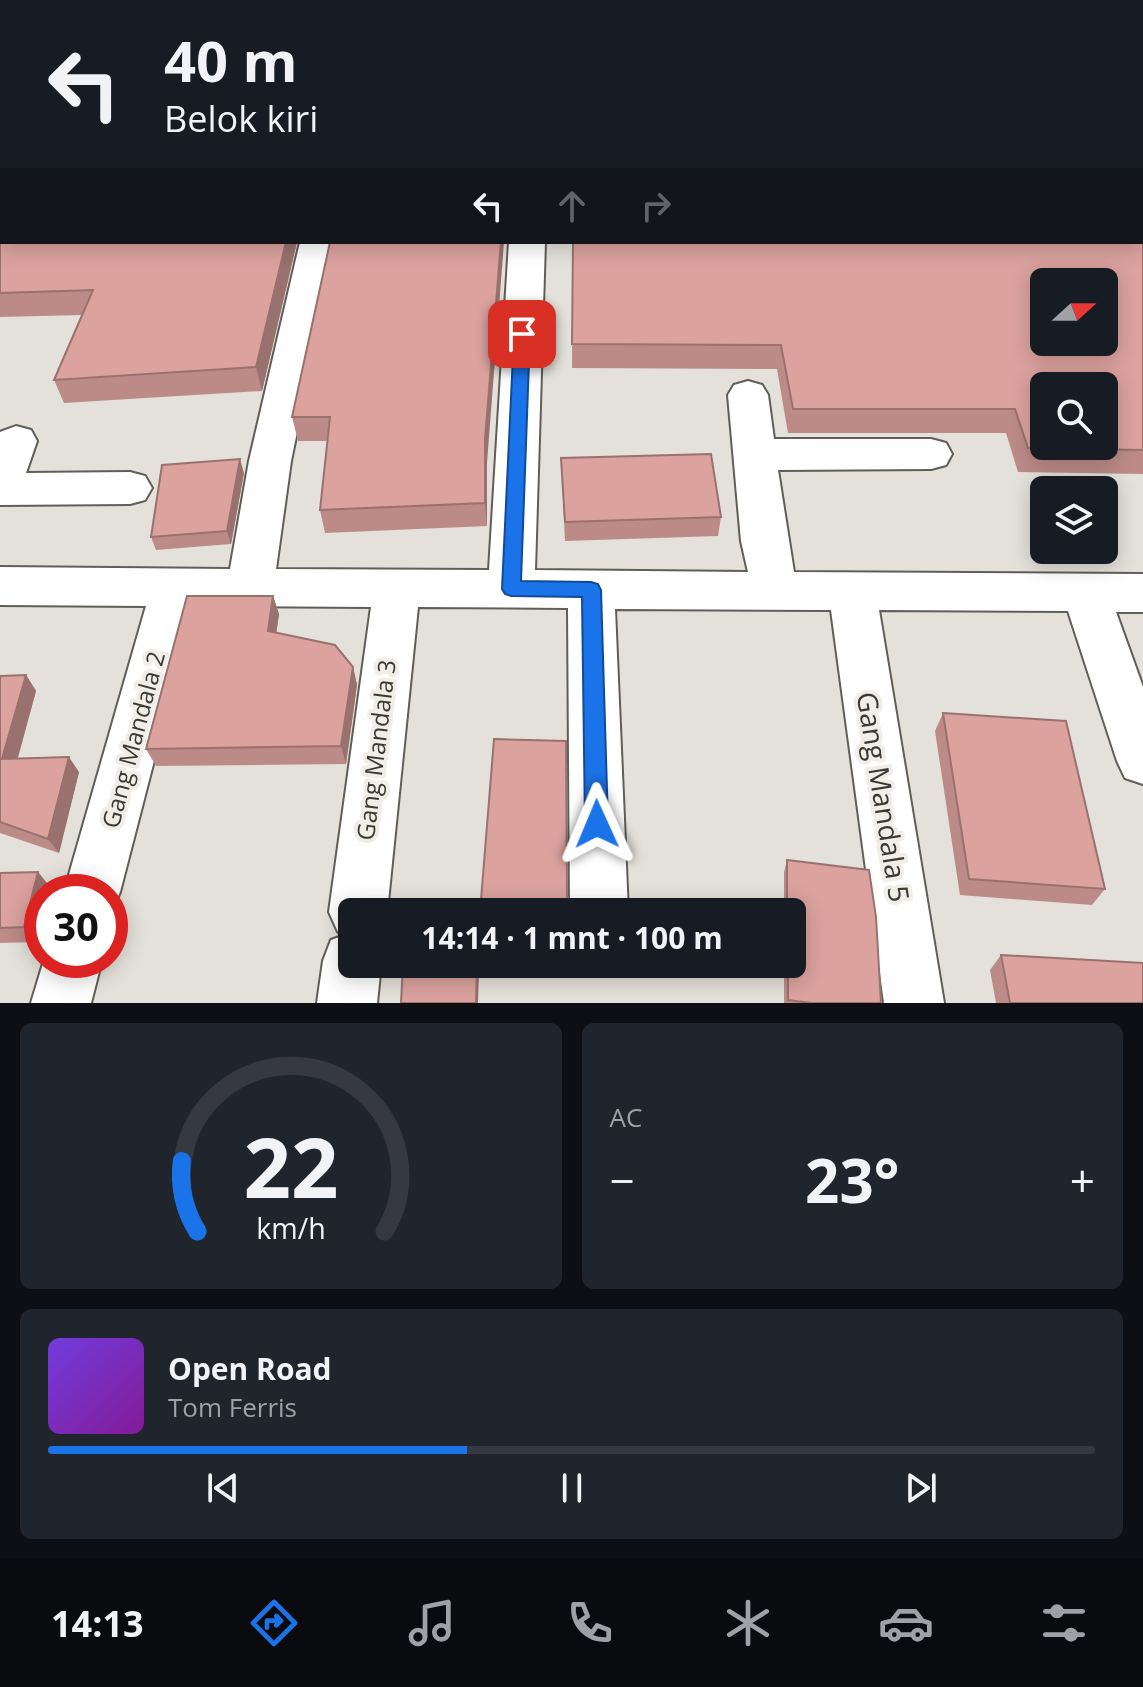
<!DOCTYPE html>
<html lang="id">
<head>
<meta charset="utf-8">
<style>
  body { margin:0; font-family:"Open Sans",sans-serif; background:#20242c; color:#f1f3f6; height:100vh; display:flex; flex-direction:column; font-size:30px; white-space:nowrap }
  * { box-sizing:border-box; margin:0 }
  p { font-size:26px; color:#9ea1a6 }
  .icon { flex:none; width:44px; height:44px; fill:none; stroke:currentColor; stroke-width:2; stroke-linecap:round; stroke-linejoin:round }
  .map { position:relative; height:1003px; overflow:hidden }
  .side { display:flex; flex-direction:column; gap:20px; padding:20px; background:#0d0f14; flex:1 }
  .side>* { flex:none }
  .guide { position:absolute; left:0px; top:0px; width:1144px; height:244px; box-shadow:0 4px 20px #0003; background:#171b24; color:#f1f3f6; overflow:hidden }
  .needle { width:52px; rotate:69deg }
  .buttons { position:absolute; left:1030px; top:268px; display:grid; gap:16px }
  .buttons a { display:grid; place-items:center; width:88px; height:88px; border-radius:12px; background:#171b24; box-shadow:0 4px 20px #0003; font-size:40px }
  .speed { position:absolute; left:24px; top:874px; display:flex; gap:16px; font-size:40px; font-weight:700; text-align:center }
  .speed>* { display:grid; place-content:center; width:104px; height:104px; border-radius:50%; background:#171b24; box-shadow:0 4px 20px #0003; line-height:1 }
  .speed .limit { border:12px solid #d22; background:#fff; color:#111 }
  .pin { position:absolute; display:grid; place-items:center; width:68px; height:68px; color:#fff; margin:-34px; border-radius:16px; box-shadow:0 4px 12px #0006 }
  .me { position:absolute; width:88px; margin:-44px; rotate:359deg; stroke-linejoin:round; filter:drop-shadow(0 0 6px #0008) }
  .turn { display:flex; align-items:center; gap:28px; height:168px; padding:0 32px; font-size:36px }
  .turn .icon { width:104px; height:104px; stroke-width:2.5 }
  .turn b { display:block; font-size:56px; line-height:68px }
  .lanes { display:flex; align-items:center; height:76px; padding:0 32px; background:#0003; justify-content:center; gap:40px; direction:ltr }
  .lanes .off { opacity:.35 }
  .big { font-size:60px; font-weight:700; line-height:1.1 }
  .side .card { flex:1; display:flex; flex-direction:column; justify-content:center; gap:12px; min-width:0; padding:0 28px; border-radius:12px; background:#20242c }
  .side .dial { align-items:center; gap:0 }
  .dial svg { height:208px; overflow:visible; fill:none; stroke:#363941; stroke-width:7; stroke-linecap:round; text-anchor:middle }
  .dial text { fill:#f1f3f6; stroke:none }
  .song { display:flex; align-items:center; gap:24px }
  .cover { width:96px; height:96px; border-radius:12px; background:linear-gradient(135deg,hsl(260 70% 55%),hsl(290 70% 35%)) }
  .played { height:8px; border-radius:4px; background:linear-gradient(90deg,#1a73e8 40%,#363941 40%) }
  .keys { display:flex; justify-content:space-around; direction:ltr }
  .heat { display:flex; justify-content:space-between; align-items:center; font-size:44px; direction:ltr }
  .side .tiles { flex:1; display:grid; gap:20px; grid-template-columns:1fr 1fr }
  .card:last-child { grid-column:span 2 }
  .trip { position:absolute; left:338px; top:898px; width:468px; height:80px; border-radius:12px; background:#171b24; box-shadow:0 4px 20px #0003; font-weight:700; line-height:80px; text-align:center }
  .menu { display:flex; height:128px; justify-content:space-around; align-items:center; background:#090b0e; color:#9ea1a6 }
  .menu .icon { width:56px; height:56px }
  .menu .on { color:#1a73e8 }
  .menu b { font-size:36px; color:#f1f3f6 }
  .map>svg:first-child { display:block }
  .lines { fill:none; stroke-linecap:round; stroke-linejoin:round }
  .minor-casing { stroke:#605e57; stroke-width:4 }
  .minor { fill:#fff; fill-rule:evenodd }
  .wall { fill:#bc8b88 }
  .shaded-wall { fill:#99716f }
  .building { fill:#dba29e; stroke:#99716f; stroke-width:2; fill-rule:evenodd }
  .route { fill:#1a73e8; stroke:#114b97; stroke-width:2 }
  .labels { text-anchor:middle; stroke-width:8; stroke-linejoin:round; paint-order:stroke }
  .street-label { font-size:24px; fill:#3a3936; stroke:#f0eee6 }
  .near-street-label { font-size:28px; fill:#3a3936; stroke:#f0eee6 }
</style>
</head>
<body>
<div class="map">
<svg width="1143" height="1003" viewBox="0 0 1143 1003">
  <rect width="100%" height="100%" fill="#e3e1d9"/>
  <g class="lines">
    <g class="minor-casing">
      <path id="minor" d="M300 242H336L291 461 276 569 489 570 509 242H545L535 570 748 572 741 541 728 395 734 385 748 381 762 385 768 395 774 439H931L946 443 952 454 946 465 931 469 778 470 794 572 1143 574V612H1116L1143 687V784L1125 778 1117 761 1068 611 879 610 944 1003H884L831 610 615 609 628 912H570L568 608 418 607 387 912H352V964H381L377 1003H317L323 961 331 940 345 935 338 932 329 912 371 607 194 606 120 892 112 911 110 892H64L146 606 0 605V567L230 569 249 461Z
        M16 426 31 430 37 441 26 473 130 472 145 476 152 488 145 500 130 504 0 505V432Z
        M44 960H102L91 1003H31Z"/>
    </g>
    <use href="#minor" class="minor"/>
  </g>
  <path class="wall" d="M1143 0V474L1018 472 1006 433H788L777 369 572 368 573 242Z
    M0 75 297 242 262 391 64 403 54 380 82 315 0 317Z
    M330 242 487 463V526L325 533 320 510 327 441H298L292 417Z
    M561 458 721 517 718 536 565 541Z
    M244 473 231 544 156 550 151 537Z
    M273 596 279 614 276 633 353 667 357 685 346 764 156 766 146 749Z
    M26 675 36 691 18 758 79 772 59 853 0 833V676Z
    M943 713 1105 889 1092 905 960 895 935 731Z
    M787 860 881 1003H784V964H792V912H784V872Z
    M38 872 50 887 42 892V921L37 942 0 943V873Z
    M1001 955 1143 1003H996L990 970Z"/>
  <path class="shaded-wall" d="M286 242H297L262 391 256 367Z
    M501 242H504L487 463V526L485 503V439Z
    M240 459 244 473 231 544 227 531Z
    M273 596 279 614 274 650 268 631Z
    M353 667 357 685 346 764 341 746Z
    M26 675 36 691 13 774 2 759Z
    M69 757 79 772 59 853 48 839Z
    M38 872 50 887 49 892H42V921L37 942 24 927Z
    M478 964 479 971 478 1003H476Z"/>
  <path class="building" d="M221 0H521V2H220Z
    M574 0H1143V450L1028 448 1015 409H793L781 345 572 344 573 242H1142V2H574ZM1044 282H1104V342H1044ZM1044 386H1104V446H1044Z
    M0 75H2V242H286L256 367 54 380 93 290 0 293Z
    M330 242H501L485 439V503L320 510 330 417H292Z
    M711 454 721 517 565 522 561 458Z
    M240 459 227 531 151 537 162 465Z
    M187 596H273L268 631 335 645 353 667 341 746 146 749Z
    M26 675 2 759 69 757 48 839 0 822V676Z
    M943 713 1066 721 1105 889 969 879Z
    M494 739 566 741 567 897 572 900V912H480Z
    M787 860 869 870 876 917 881 1003H811L788 1000V964H792V912H787Z
    M38 872 24 927 0 928V873Z
    M1001 955 1143 963V1003H1010Z
    M403 964H477L476 1003H401Z"/>
  <path class="route" d="M522 329 530 334 521 581 591 582 598 584 601 590 608 824 605 831 597 834 589 831 585 824 582 597 511 596 505 594 502 589 514 334Z"/>
  <g class="labels">
    <g class="street-label">
      <text transform="translate(134 740) rotate(-75)" y="8">Gang Mandala 2</text>
      <text transform="translate(377 750) rotate(-83)" y="8">Gang Mandala 3</text>
    </g>
    <g class="near-street-label">
      <text transform="translate(883 797) rotate(81)" y="10">Gang Mandala 5</text>
    </g>
  </g>
</svg>
<div class="buttons">
<a><svg class="needle" viewBox="-14 -14 28 28"><path d="M0-13l5 13h-10z" fill="#e53935"/><path d="M0 13l5-13h-10z" fill="#9ea1a6"/></svg></a>
<a><svg class="icon" aria-label="search" viewBox="0 0 24 24"><circle cx="10" cy="10" r="6"/><path d="M15 15l6 6"/></svg></a>
<a><svg class="icon" aria-label="layers" viewBox="0 0 24 24"><path d="M12 4l9 5-9 5-9-5zM3 14l9 5 9-5"/></svg></a>
</div>
<div class="speed"><div class="limit">30</div></div>
<div class="pin" style="left:522px;top:334px;background:#d93025"><svg class="icon" aria-label="arrive" viewBox="0 0 24 24"><path d="M6 21V4h12l-3 4 3 4H6"/></svg></div>
<svg class="me" style="left:597px;top:824px" viewBox="-20 -20 40 40"><path d="M0-17L14 15 0 8-14 15z" fill="#1a73e8" stroke="#fff" stroke-width="4"/></svg>
<div class="trip">14:14 · 1 mnt · 100 m</div>
<div class="guide">
<div class="turn"><svg class="icon" aria-label="left" viewBox="0 0 24 24"><path d="M17 20v-9H6M10 6l-5 5 5 5"/></svg><div><b>40 m</b>Belok kiri</div></div>
<div class="lanes"><svg class="icon" aria-label="left" viewBox="0 0 24 24"><path d="M17 20v-9H6M10 6l-5 5 5 5"/></svg><svg class="icon off" aria-label="ahead" viewBox="0 0 24 24"><path d="M12 20V5M6 11l6-6 6 6"/></svg><svg class="icon off" aria-label="right" viewBox="0 0 24 24"><path d="M7 20v-9h11M14 6l5 5-5 5"/></svg></div>
</div>
</div>
<section class="side">
<div class="tiles">
<div class="card dial"><svg viewBox="0 0 100 80">
<path d="M14 69A42 42 0 1 1 86 69"/>
<path d="M14 69A42 42 0 0 1 8 42" stroke="#1a73e8"/>
<text x="50" y="56" font-size="32" font-weight="700">22</text>
<text x="50" y="72" font-size="11">km/h</text>
</svg></div>
<div class="card"><p>AC</p>
<div class="heat"><a>−</a><b class="big">23°</b><a>+</a></div>
</div>
<div class="card">
<div class="song"><i class="cover"></i><div><b>Open Road</b><p>Tom Ferris</p></div></div>
<div class="played"></div>
<div class="keys"><svg class="icon" aria-label="previous" viewBox="0 0 24 24"><path d="M18 5L8 12l10 7zM5 5v14"/></svg><svg class="icon" aria-label="pause" viewBox="0 0 24 24"><path d="M8 5v14M16 5v14"/></svg><svg class="icon" aria-label="next" viewBox="0 0 24 24"><path d="M6 5l10 7-10 7zM19 5v14"/></svg></div>
</div>
</div>
</section>
<nav class="menu">
<b>14:13</b>
<svg class="icon on" aria-label="directions" viewBox="0 0 24 24"><path d="M12 3l9 9-9 9-9-9zM9 14v-3h6M13 9l2 2-2 2"/></svg>
<svg class="icon" aria-label="music" viewBox="0 0 24 24"><path d="M9 18V5l10-2v13"/><circle cx="6" cy="18" r="3"/><circle cx="16" cy="16" r="3"/></svg>
<svg class="icon" aria-label="phone" viewBox="0 0 24 24"><path d="M5 4h4l2 5-3 2q2 4 5 5l2-3 5 2v4C11 20 4 13 5 4z"/></svg>
<svg class="icon" aria-label="climate" viewBox="0 0 24 24"><path d="M12 3v18M4 7l16 10M4 17L20 7"/></svg>
<svg class="icon" aria-label="car" viewBox="0 0 24 24"><path d="M5 17H2v-5l4-1 3-4h7l3 4 3 1v5h-3M9 17h6M6 11h13"/><circle cx="7" cy="17" r="2"/><circle cx="17" cy="17" r="2"/></svg>
<svg class="icon" aria-label="filters" viewBox="0 0 24 24"><path d="M4 7h16M4 17h16"/><circle cx="9" cy="7" r="2"/><circle cx="15" cy="17" r="2"/></svg>
</nav>
</body>
</html>
